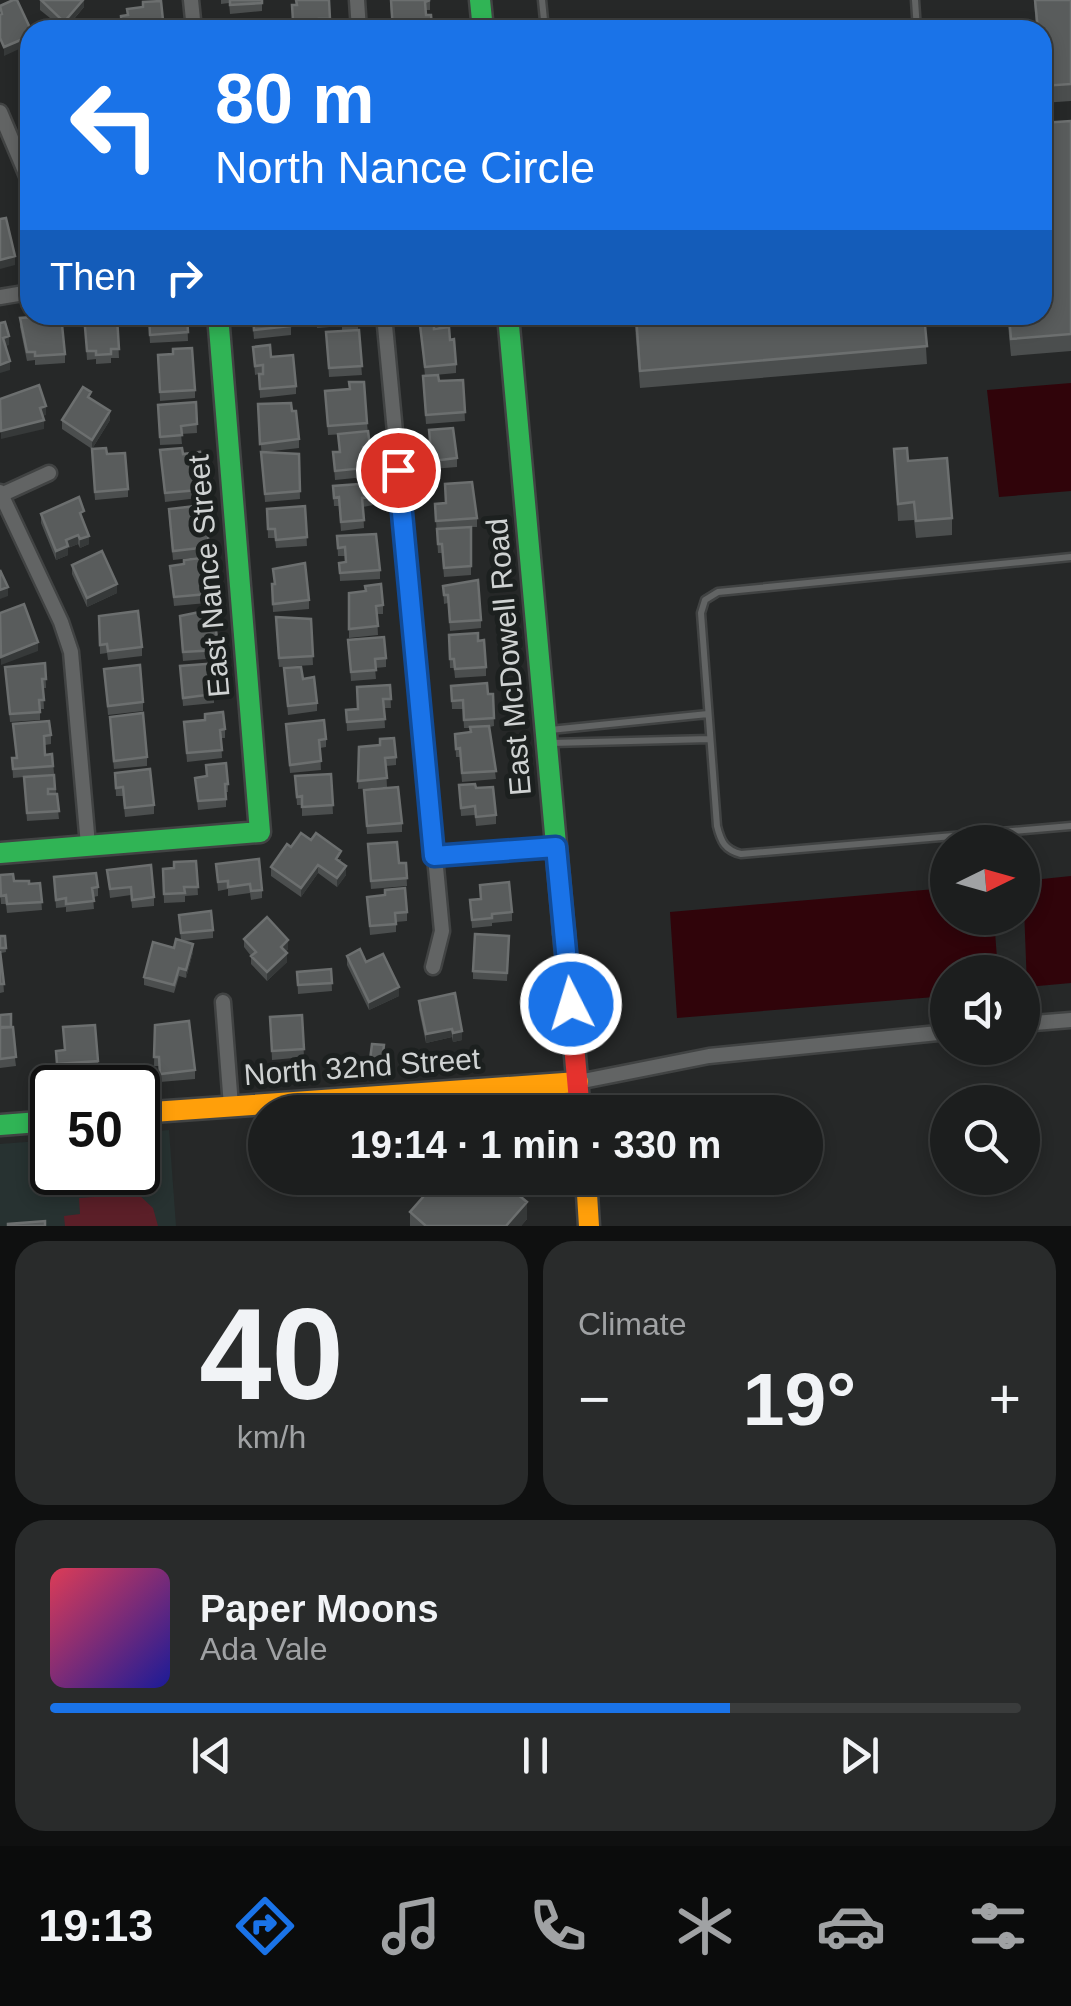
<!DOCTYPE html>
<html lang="en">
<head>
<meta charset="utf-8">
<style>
  body { margin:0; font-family:Helvetica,sans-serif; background:#292b2b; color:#f1f3f6; height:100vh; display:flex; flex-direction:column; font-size:38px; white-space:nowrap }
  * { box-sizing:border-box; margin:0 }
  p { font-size:32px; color:#a0a2a4 }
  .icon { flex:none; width:55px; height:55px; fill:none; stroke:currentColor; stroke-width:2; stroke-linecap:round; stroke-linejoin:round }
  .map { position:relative; height:1226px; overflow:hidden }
  .side { display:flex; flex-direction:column; gap:15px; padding:15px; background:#0f1010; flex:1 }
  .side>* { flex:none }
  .top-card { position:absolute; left:20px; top:20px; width:1032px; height:305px; border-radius:30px; box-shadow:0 5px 15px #0003,0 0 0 2px #3a3c3c; background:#1a73e8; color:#fff; overflow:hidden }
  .needle { width:65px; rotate:85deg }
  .fabs { position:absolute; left:930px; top:825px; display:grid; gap:20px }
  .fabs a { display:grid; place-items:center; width:110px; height:110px; border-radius:50%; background:#1c1e1e; box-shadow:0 5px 15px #0003,0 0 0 2px #3a3c3c; font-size:50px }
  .speed { position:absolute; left:30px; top:1065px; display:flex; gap:20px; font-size:50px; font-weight:700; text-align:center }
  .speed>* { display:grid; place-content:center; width:130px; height:130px; border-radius:50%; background:#1c1e1e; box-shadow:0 5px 15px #0003,0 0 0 2px #3a3c3c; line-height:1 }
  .speed .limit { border:5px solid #111; border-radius:15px; background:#fff; color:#111 }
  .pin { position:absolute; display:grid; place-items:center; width:85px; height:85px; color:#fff; margin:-42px; border:5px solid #fff; border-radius:50%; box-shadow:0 2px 10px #0007 }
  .me { position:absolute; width:110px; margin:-55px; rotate:355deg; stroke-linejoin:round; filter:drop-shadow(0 0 8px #0008) }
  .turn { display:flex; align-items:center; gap:35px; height:210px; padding:0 30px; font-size:45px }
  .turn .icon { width:130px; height:130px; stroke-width:2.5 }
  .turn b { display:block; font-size:70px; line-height:85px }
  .then { display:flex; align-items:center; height:95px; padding:0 30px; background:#0003; gap:20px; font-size:38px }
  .big { font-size:75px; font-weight:600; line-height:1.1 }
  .side .card { flex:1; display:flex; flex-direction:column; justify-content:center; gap:15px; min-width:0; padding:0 35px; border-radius:30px; background:#292b2b }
  .side .dial { align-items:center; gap:0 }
  .dial b { font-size:130px; line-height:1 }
  .song { display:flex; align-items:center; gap:30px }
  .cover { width:120px; height:120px; border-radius:15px; background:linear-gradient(135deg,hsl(350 70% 55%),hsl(240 70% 35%)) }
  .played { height:10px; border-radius:5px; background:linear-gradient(90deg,#1a73e8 70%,#3a3c3c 70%) }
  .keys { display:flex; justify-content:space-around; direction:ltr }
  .heat { display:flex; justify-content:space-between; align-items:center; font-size:55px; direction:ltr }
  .side .tiles { flex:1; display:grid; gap:15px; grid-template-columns:1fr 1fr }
  .card:last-child { grid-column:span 2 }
  .trip { position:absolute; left:248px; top:1095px; width:575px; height:100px; border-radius:50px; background:#1c1e1e; box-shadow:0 5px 15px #0003,0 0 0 2px #3a3c3c; font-weight:600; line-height:100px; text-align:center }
  .tab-bar { display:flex; height:160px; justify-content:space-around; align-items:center; background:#0b0c0c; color:#a0a2a4 }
  .tab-bar .icon { width:70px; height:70px }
  .tab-bar .selected { color:#1a73e8 }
  .tab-bar b { font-size:45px; color:#f1f3f6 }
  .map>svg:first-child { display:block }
  .built { fill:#273231 }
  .green { fill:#5b1f28 }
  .water { fill:#30040a }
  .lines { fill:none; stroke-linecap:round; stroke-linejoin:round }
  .lane-casing { stroke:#414343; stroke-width:11 }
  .street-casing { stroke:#414343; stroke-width:19 }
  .fast-casing { stroke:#414343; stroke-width:25 }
  .slow-casing { stroke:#414343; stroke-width:25 }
  .jam-casing { stroke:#414343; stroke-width:25 }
  .lane { stroke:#626464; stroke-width:6 }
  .street { stroke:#626464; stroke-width:14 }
  .fast { stroke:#30b455; stroke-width:20 }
  .slow { stroke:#ff9f0a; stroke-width:20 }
  .jam { stroke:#e5322d; stroke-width:20 }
  .wall { fill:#4b4e4e }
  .shaded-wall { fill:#363939 }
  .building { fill:#595c5c; stroke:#6c6f6f; stroke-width:2.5 }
  .route-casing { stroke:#114b97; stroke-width:25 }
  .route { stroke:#1a73e8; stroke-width:18 }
  .labels { text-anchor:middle; stroke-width:10; stroke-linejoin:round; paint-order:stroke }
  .street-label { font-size:30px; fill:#cfd2d2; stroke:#1c201f }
</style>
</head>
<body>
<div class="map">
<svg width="1071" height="1226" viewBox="0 0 1071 1226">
  <rect width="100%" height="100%" fill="#262828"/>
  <path class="built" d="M169 1130 176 1226H0V1144L52 1140V1172H138V1133Z"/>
  <path class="green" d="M138 1194 153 1208 158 1226H65L64 1216 80 1214 79 1198Z"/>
  <path class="water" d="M1071 383V491L999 497 987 390Z
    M1071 876V983L1027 987 1023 881Z
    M947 888 948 918H994L998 972H948L947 996 677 1018 670 912Z"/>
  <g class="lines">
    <g class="lane-casing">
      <path id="lane" d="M542 0 545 30
        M915 0 917 30
        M1071 557 718 592 705 600 701 613 717 826C721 842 725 850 741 854L1071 826
        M550 730 708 714
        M551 743 710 739"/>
    </g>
    <g class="street-casing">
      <path id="street" d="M191 0 194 30
        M357 0 359 30
        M0 112 30 183
        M0 297 30 292
        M384 315 442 931 433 967
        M0 492 61 622 71 652 88 845
        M1 495 49 473
        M434 856 556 847
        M223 1002 231 1106
        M1022 1024 1071 1020
        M578 1082 709 1056 948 1032"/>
    </g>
    <g class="fast-casing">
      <path id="fast" d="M480 0 483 30
        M508 315 564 933
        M0 853 260 832 218 315
        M0 1125 52 1121"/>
    </g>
    <g class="slow-casing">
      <path id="slow" d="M138 1113 578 1082
        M586 1178 589 1226"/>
    </g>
    <g class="jam-casing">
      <path id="jam" d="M564 933 580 1112"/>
    </g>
    <use href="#lane" class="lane"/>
    <use href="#street" class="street"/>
    <use href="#fast" class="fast"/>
    <use href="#slow" class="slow"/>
    <use href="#jam" class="jam"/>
  </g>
  <path class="wall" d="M84 0V7L65 30 40 10V1Z
    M221 0H262V11L230 14 229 3 221 4Z
    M329 0 330 27 320 28V30L293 29 292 5Z
    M390 0H430V10H426V15H431L432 30H392Z
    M1034 0H1071V101L1042 103V30H1036Z
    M1071 121V351L1011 356 1007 315H1042Z
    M84 315 105 318 117 317 119 358H111V363L96 364V359L87 360Z
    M148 315H187L188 341 150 343Z
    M252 315 291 326V335L254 339Z
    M316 315H357L362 375 329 377 326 332 342 331V326L317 328Z
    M418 315H458V316L418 323Z
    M634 315H924L927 364 640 388Z
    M20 318 65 354V363L35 365V360L27 361 20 327Z
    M420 325 434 329 450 340 456 364V373L435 375 439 381 463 380 465 421 426 424 423 385 425 376Z
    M253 347 271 357 296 386V394L260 398 259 374 255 375Z
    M173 354 195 390V398L160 401 158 355Z
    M325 391 367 423 370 455 364 456 365 477 335 480 333 452H339L338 434H345L328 435Z
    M91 399 110 420 92 449 62 429V420Z
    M196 402 197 433 181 434 182 444 160 445 158 405Z
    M258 404 299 439V448L264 452 299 454 300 499 265 502Z
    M429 430 457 458V467L432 469Z
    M894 449 908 461 952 518V535L916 538 914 520 898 521Z
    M160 450 183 454 202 466V475H196L198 498 165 502Z
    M107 454 128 489V497L95 500 92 458Z
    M372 483 373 505 363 507 364 528 341 531 339 506H334L333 486Z
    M435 504 477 518V527H471V575L444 577 442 553H438Z
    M305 506 307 546 276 548 275 538H268L267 509Z
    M41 514 84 519 83 520 89 544 80 548 78 544 68 548V555L56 560 41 523Z
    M169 518 209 547V556L173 560Z
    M337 536 380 570V579L340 581 339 563 345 562V556H338Z
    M72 565 117 593 87 607 72 574Z
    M170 566 211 570V579L205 580 207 603 174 606Z
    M272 584 309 600V609L273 612Z
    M443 586 481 620V628L450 631 448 603 444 604Z
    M349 593 383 605V614H377L378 635 349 638Z
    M99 616 142 647V656L108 660 107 653 100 654Z
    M311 619 313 665 279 667 276 626Z
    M180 625 218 650V658L183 661Z
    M449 635 478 641 486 667V676L455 678 454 668H450Z
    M348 640 386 658V667L375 668 376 679 351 681Z
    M45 663 46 688H43L44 709H40V720L10 722 5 667Z
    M180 666 220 683V692H214V703L183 706Z
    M284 668 303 679 317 703V711L288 715Z
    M104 669 143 702V711L108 715Z
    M390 685 391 708H384L385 728 347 731 346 710 358 709Z
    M451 686 488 694H493L494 726 489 727 496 779 462 782 460 757H456L455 734 471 732 470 728H464L463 709H452Z
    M184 722 225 729V738H221L222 758 187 762Z
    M13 724 51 735V744L45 745V755L52 754 59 819 27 821 24 777 13 778 12 758H16Z
    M286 724 326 739V747L320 748 321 770 290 773Z
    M110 725 147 757V766L114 769Z
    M359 747 396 757V765L386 766 387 787 358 789Z
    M206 765 228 784V792H226V807L198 810 195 778 206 777Z
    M115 773 154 805V814L125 817 123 796H116Z
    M331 774 333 814 302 816V805H297L295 776Z
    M459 785 496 815V824L476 826 475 815 461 816Z
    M364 790 402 823V832L367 834Z
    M368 853 399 863H406L407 886 371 889Z
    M341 859 340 862 346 875 337 887 318 873 301 897 271 876V867Z
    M196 861 198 895 185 896V902L164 903 163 869 174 868Z
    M216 864 262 890V898L251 900 250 893 228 896V889L218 891Z
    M107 870 154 897V906L132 908 131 895 110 898Z
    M54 877 98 887V896L93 897 94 909 66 912V907L56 908Z
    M14 881 29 884 40 883 42 910 7 913 6 904H1L0 890Z
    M480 885 512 912V921L492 923V926L472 928 470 900 480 899Z
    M367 897 407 912V921L396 922V932L370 935Z
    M179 915 213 930V938L184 941 193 952 186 978 179 976 174 993 144 985V977L181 941Z
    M0 936H5L6 952 1 953 4 992 0 993Z
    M509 936 507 981 473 979V971Z
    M244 939 288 949 285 952 287 962 267 981 251 964V956L244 947Z
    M347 956 366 962 399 996 369 1010 347 965Z
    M331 969 332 991 298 994 297 972Z
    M419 1001 462 1040 453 1042 452 1037 426 1043 419 1010Z
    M0 1015 11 1027 16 1066 0 1068Z
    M302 1015 304 1057 272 1060 270 1017Z
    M155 1025 195 1070V1079L160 1082 159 1066H154Z
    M372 1044 384 1045 382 1065 370 1064Z
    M56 1051 98 1061V1070L57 1073Z
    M421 1178 527 1219 521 1226H410V1212L422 1198Z"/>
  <path class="shaded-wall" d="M83 0H84V7L64 30V22Z
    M30 36V44L4 56V47Z
    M15 256V265L0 269V260Z
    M9 336V345L3 347V338Z
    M10 361V370L0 373V365Z
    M46 406V415L40 417V408Z
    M110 411V420L92 449V440Z
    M44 420V429L1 439V431Z
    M78 535V544L68 548V555L56 560V551L66 540Z
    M89 536V544L80 548V539Z
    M117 584V593L87 607V598Z
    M8 587V596L0 599V590Z
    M38 642V651L1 665V657Z
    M318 865V873L301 897V888Z
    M346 866V875L337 887V878Z
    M288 940V949L281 956V947Z
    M193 944V952L186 978V970Z
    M287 953V962L267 981V972Z
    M399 987V996L369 1010V1002Z
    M452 1029V1037L426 1043V1034Z
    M462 1031V1040L453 1042V1033Z
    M527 1202V1219L521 1226H506Z"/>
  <path class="building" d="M13 0H17L31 30 30 36 4 47 0 38V15L2 14 0 6Z
    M41 0H83L64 22Z
    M230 0H262V3L230 5Z
    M296 0H329L330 19H319L320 30H299L298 20 293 21 292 5H297Z
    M391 0H430L425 2 426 15H431L432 27 393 30Z
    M1035 0H1071V84L1042 86V30H1038Z
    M161 1 164 30H122L121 16 128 15 127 9 143 7V2Z
    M1071 121V334L1011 339 1009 315H1042V123Z
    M6 218 15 256 0 260V219Z
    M61 315 65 354 35 356V352H27L20 318Z
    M84 315H105V318L117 317 119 349H111V354L96 355V351H87Z
    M149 315H187L188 332 150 335Z
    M253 315H289L291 326 254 330Z
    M317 315H357V322L342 324V317L317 319Z
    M636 315H924L927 346 640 371Z
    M5 322 9 336 3 338 10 361 0 365V323Z
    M434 323V329L449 327 450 340 454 339 456 364 425 367 420 325Z
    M359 330 362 366 329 368 326 332Z
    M270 345 271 357 293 355 296 386 260 389 259 374H263V365L255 366 253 347Z
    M192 348 195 390 160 392 158 355 173 354V349Z
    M438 375 439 381 463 380 465 412 426 415 423 376Z
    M349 382H364L367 423 328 426 325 391 350 389Z
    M39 385 46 406 40 408 44 420 1 431 0 399Z
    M83 387 91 392 88 397 110 411 92 440 62 420Z
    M196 402 197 424 181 426 182 435 160 437 158 405Z
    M291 403 292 411H296L299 439 260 444 258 404Z
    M453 428 457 458 432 461 429 430Z
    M368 431 370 446 363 447 365 468 335 471 333 452H340L338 434Z
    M106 448 107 454 125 453 128 489 95 492 92 449Z
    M182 448 183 454 200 452 202 466 195 467 198 490 165 493 160 450Z
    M907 448 908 461 947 458 952 518 916 521 914 502 898 504 894 449Z
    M261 452 299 454 300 491 265 494Z
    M472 482 477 518 436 521 435 504 446 503 445 484Z
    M372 483 373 497 362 498 364 520 341 522 339 497 334 498 333 486Z
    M79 497 84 511 80 513 89 536 80 539 78 535 66 540 68 546 56 551 41 514Z
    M205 505 209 547 173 551 169 509Z
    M305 506 307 537 276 540 275 529H268L267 509Z
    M471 527V566L444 568 442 544H438L437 529Z
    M376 534 380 570 340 573 339 563 346 562 345 547 338 548 337 536Z
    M102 551 117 584 87 598 72 565Z
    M209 557 211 570 204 571 207 594 174 597 170 566 184 564V560Z
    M305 563 309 600 273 604 272 584H275L273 569Z
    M0 570 8 587 0 590Z
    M478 580 481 620 450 622 448 595H444L443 586Z
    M381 584 383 605 376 606 378 626 349 629V593L366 591 365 586Z
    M24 604 38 642 1 657 0 613Z
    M214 609 218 650 183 652 180 616Z
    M138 611 142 647 108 651 107 644 100 645 99 616Z
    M276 617 311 619 313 656 279 658Z
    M478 633V641L484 640 486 667 455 669 454 659H450L449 635Z
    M384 637 386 658 375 659 376 670 351 672 348 640Z
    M45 663 46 679H42L44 700H39L40 712 10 714 5 667Z
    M218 663 220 683 213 684 214 694 183 698 180 666Z
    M140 665 143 702 108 706 104 669Z
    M301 667 303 679 314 677 317 703 288 706 284 668Z
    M487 683 488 694H493L494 718 464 720 463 700 452 701 451 686Z
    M390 685 391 699H383L385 719 347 722 346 710 358 709 357 687Z
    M223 712 225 729 220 730 222 750 187 753 184 722 205 720V714Z
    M143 713 147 757 114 761 110 717Z
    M324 720 326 739 319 740 321 761 290 765 286 724Z
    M49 721 51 735 44 736 45 755 52 754 53 766 13 769 12 758H17L13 724Z
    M489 726 496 771 462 773 460 748 456 749 455 734 471 732 470 727Z
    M394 738 396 757 385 758 387 778 358 781 359 747 380 745V739Z
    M226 763 228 784H225L226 799 198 801 195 778 207 776 206 765Z
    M150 769 154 805 125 808 123 787 116 788 115 773Z
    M331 774 333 805 302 807V796L297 797 295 776Z
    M54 775 55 789H48V794H57L59 811 27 813 24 777Z
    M475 784 476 788 493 787 496 815 476 817 475 806 461 808 459 785Z
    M398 787 402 823 367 826 364 790Z
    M301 833 311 840 316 833 341 851 336 859 346 866 337 878 318 865 301 888 271 867 287 844 291 847Z
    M397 842 399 863H406L407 878 371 881 368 844Z
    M259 859 262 890 251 891 250 884 228 887V881L218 882 216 864Z
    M196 861 198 887H184L185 893 164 894 163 869 174 868V862Z
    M151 865 154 897 132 900 131 887 110 889 107 870Z
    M96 873 98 887 92 888 94 901 66 904V898L56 900 54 877Z
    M13 874 14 881H29V884L40 883 42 902 7 904 6 895 1 896 0 875Z
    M509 882 512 912 492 914V918L472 920 470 900 481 899 480 885Z
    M405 888 407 912 395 913 396 924 370 926 367 897 385 895V890Z
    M211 911 213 930 181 933 179 915Z
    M267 917 288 940 281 947 287 953 267 972 251 956 256 952 244 939Z
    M475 934 509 936 507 973 473 971Z
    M0 936H5L6 948H0Z
    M176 939 193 944 186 970 179 968 174 985 144 977 153 942 174 948Z
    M360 949 366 962 383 954 399 987 369 1002 347 956Z
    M0 951 4 984H0Z
    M331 969 332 983 298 985 297 972Z
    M455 993 462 1031 453 1033 452 1029 426 1034 419 1001Z
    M11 1014V1027H0V1015Z
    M302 1015 304 1049 272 1051 270 1017Z
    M189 1021 195 1070 160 1074 159 1057H154L155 1025Z
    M95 1025 98 1061 57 1064 56 1051 65 1050 63 1027Z
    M13 1027 16 1057 0 1059V1028Z
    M372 1044 384 1045 382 1061 370 1060Z
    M421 1178H498L527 1202 506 1226H426L410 1212 423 1197Z
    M45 1221V1226H8V1224Z"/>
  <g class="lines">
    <g class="route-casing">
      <path id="route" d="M398 470 434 856 556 847 571 1004"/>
    </g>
    <use href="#route" class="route"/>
  </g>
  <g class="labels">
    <g class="street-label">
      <text transform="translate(209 576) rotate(-95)" y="10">East Nance Street</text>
      <text transform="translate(509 657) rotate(-95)" y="10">East McDowell Road</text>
      <text transform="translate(362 1067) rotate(-4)" y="10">North 32nd Street</text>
    </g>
  </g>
</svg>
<div class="fabs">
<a><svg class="needle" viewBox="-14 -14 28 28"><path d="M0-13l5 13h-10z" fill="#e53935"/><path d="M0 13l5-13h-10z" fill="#a0a2a4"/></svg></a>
<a><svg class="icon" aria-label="sound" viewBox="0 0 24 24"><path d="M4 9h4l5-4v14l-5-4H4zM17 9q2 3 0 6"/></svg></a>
<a><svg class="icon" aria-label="search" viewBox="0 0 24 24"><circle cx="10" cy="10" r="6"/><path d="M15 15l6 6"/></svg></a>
</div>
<div class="speed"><div class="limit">50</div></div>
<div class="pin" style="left:398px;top:470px;background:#d93025"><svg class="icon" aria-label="arrive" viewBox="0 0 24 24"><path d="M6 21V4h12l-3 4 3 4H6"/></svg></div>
<svg class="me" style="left:571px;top:1004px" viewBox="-20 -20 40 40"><circle r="17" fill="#1a73e8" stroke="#fff" stroke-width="3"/><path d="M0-11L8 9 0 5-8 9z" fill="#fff"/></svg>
<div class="trip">19:14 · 1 min · 330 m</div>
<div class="top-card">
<div class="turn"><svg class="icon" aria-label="left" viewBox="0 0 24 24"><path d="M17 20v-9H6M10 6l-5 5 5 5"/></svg><div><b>80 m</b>North Nance Circle</div></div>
<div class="then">Then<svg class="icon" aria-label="right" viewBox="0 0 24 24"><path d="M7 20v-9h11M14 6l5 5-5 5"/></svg></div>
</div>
</div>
<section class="side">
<div class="tiles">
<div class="card dial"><b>40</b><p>km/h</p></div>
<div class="card"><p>Climate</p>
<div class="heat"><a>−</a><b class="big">19°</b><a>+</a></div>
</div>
<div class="card">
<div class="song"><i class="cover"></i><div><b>Paper Moons</b><p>Ada Vale</p></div></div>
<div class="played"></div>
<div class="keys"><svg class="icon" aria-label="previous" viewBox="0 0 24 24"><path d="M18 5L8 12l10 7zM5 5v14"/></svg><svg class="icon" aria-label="pause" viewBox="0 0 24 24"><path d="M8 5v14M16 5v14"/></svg><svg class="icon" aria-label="next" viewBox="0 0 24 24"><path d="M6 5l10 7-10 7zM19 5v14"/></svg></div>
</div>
</div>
</section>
<nav class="tab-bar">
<b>19:13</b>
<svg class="icon selected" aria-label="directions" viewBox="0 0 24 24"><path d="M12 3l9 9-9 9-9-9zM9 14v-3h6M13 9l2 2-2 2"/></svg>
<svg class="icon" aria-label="music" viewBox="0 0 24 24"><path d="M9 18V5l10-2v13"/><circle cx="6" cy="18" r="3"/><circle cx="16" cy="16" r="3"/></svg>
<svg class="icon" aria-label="phone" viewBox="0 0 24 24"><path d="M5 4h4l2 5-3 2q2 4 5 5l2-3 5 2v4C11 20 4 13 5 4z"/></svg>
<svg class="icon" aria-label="climate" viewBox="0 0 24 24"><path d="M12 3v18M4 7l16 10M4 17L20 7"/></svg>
<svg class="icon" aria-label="car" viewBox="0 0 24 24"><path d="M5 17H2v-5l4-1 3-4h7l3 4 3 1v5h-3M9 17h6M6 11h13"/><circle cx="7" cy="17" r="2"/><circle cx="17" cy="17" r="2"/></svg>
<svg class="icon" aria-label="filters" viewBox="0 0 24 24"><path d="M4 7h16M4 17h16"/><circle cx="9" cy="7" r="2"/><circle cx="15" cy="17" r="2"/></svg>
</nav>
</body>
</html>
